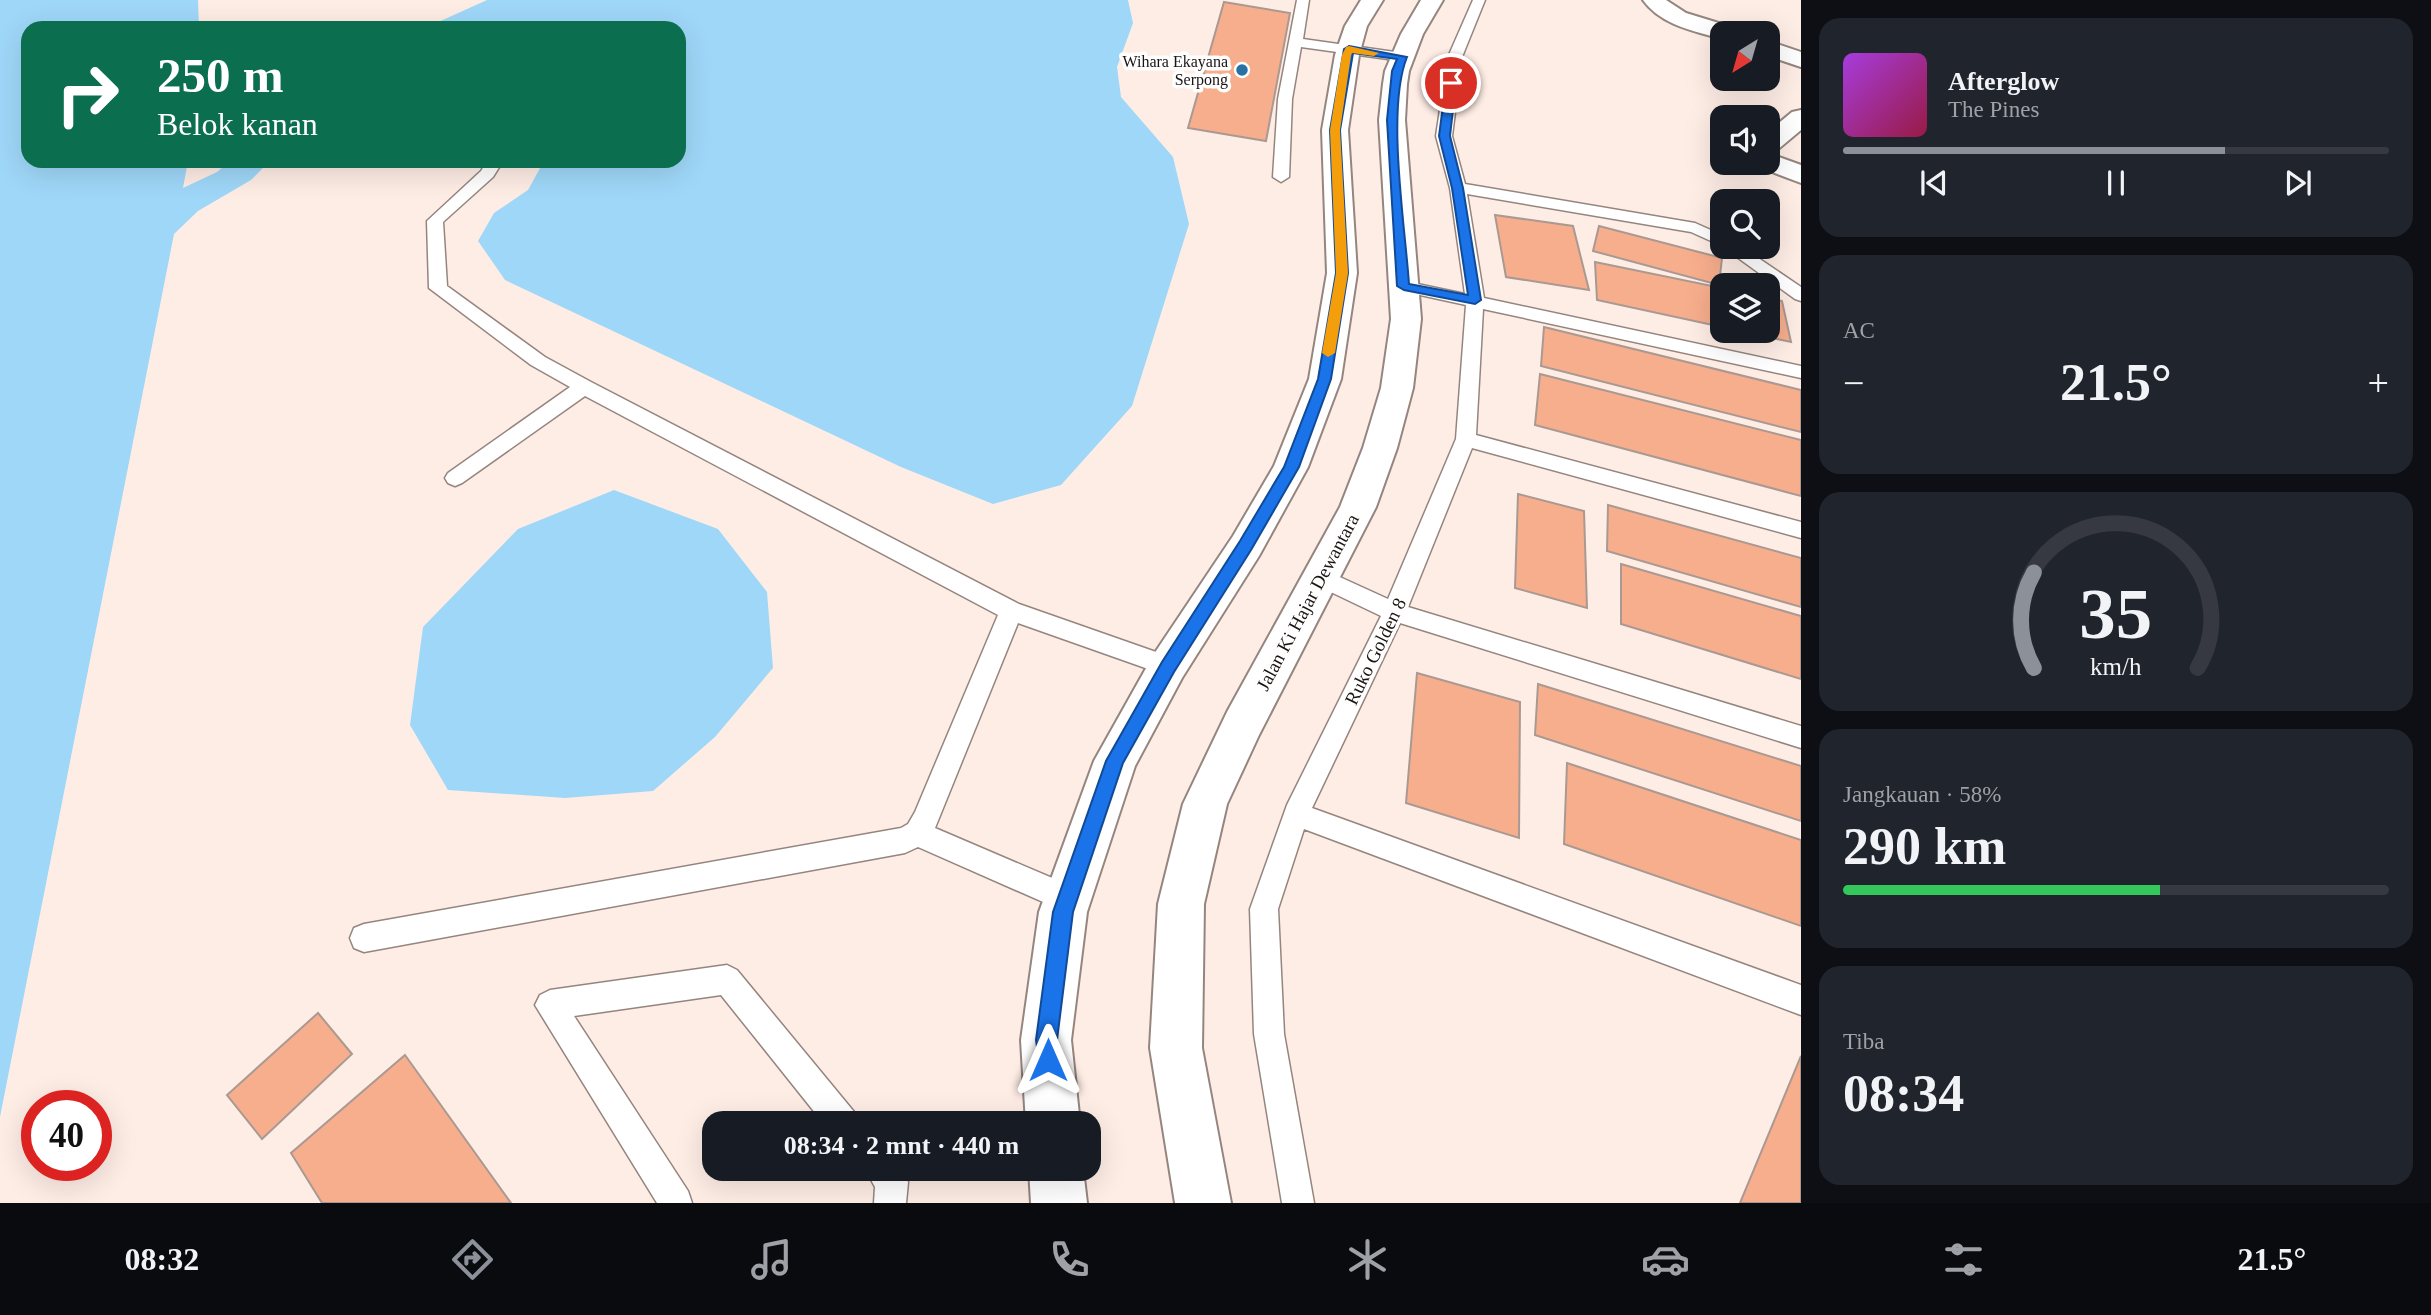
<!DOCTYPE html>
<html lang="id">
<head>
<meta charset="utf-8">
<style>
  body { margin:0; font-family:"Times New Roman",serif; background:#20242c; color:#f1f3f6; height:100vh; display:flex; flex-direction:column; font-size:26px; white-space:nowrap }
  * { box-sizing:border-box; margin:0 }
  p { font-size:23px; color:#9ea1a6 }
  .icon { flex:none; width:38px; height:38px; fill:none; stroke:currentColor; stroke-width:2; stroke-linecap:round; stroke-linejoin:round }
  .map { position:relative; flex:1; overflow:hidden }
  .details { display:flex; flex-direction:column; gap:18px; padding:18px; background:#0d0f14; width:630px }
  .details>* { flex:none }
  .hud { position:absolute; left:21px; top:21px; width:665px; height:147px; border-radius:21px; box-shadow:0 7px 28px #0002; background:#0b6e4f; color:#fff; overflow:hidden }
  .needle { width:46px; rotate:217deg }
  .buttons { position:absolute; left:1710px; top:21px; display:grid; gap:14px }
  .buttons a { display:grid; place-items:center; width:70px; height:70px; border-radius:14px; background:#171b24; box-shadow:0 7px 28px #0002; font-size:35px }
  .speed { position:absolute; left:21px; top:1090px; display:flex; gap:14px; font-size:35px; font-weight:700; text-align:center }
  .speed>* { display:grid; place-content:center; width:91px; height:91px; border-radius:50%; background:#171b24; box-shadow:0 7px 28px #0002; line-height:1 }
  .speed .limit { border:10px solid #d22; background:#fff; color:#111 }
  .pin { position:absolute; display:grid; place-items:center; width:60px; height:60px; color:#fff; margin:-30px; border:4px solid #fff; border-radius:50%; box-shadow:0 2px 7px #0007 }
  .me { position:absolute; width:77px; margin:-38px; rotate:0deg; stroke-linejoin:round; filter:drop-shadow(0 0 5px #0008) }
  .turn { display:flex; align-items:center; gap:24px; height:147px; padding:0 21px; font-size:32px }
  .turn .icon { width:91px; height:91px; stroke-width:2.5 }
  .turn b { display:block; font-size:49px; line-height:60px }
  .big { font-size:52px; font-weight:800; line-height:1.1 }
  .details .card { flex:1; display:flex; flex-direction:column; justify-content:center; gap:10px; min-width:0; padding:0 24px; border-radius:21px; background:#20242c }
  .details .dial { align-items:center; gap:0 }
  .dial svg { height:182px; overflow:visible; fill:none; stroke:#363941; stroke-width:7; stroke-linecap:round; text-anchor:middle }
  .dial text { fill:#f1f3f6; stroke:none }
  .song { display:flex; align-items:center; gap:21px }
  .cover { width:84px; height:84px; border-radius:10px; background:linear-gradient(135deg,hsl(280 70% 55%),hsl(340 70% 35%)) }
  .played { height:7px; border-radius:4px; background:linear-gradient(90deg,#8c9099 70%,#363941 70%) }
  .keys { display:flex; justify-content:space-around; direction:ltr }
  .heat { display:flex; justify-content:space-between; align-items:center; font-size:38px; direction:ltr }
  .charge { height:10px; border-radius:5px; background:linear-gradient(90deg,#34c759 58%,#363941 0) }
  .trip { position:absolute; left:702px; top:1111px; width:399px; height:70px; border-radius:21px; background:#171b24; box-shadow:0 7px 28px #0002; font-weight:800; line-height:70px; text-align:center }
  .menu { display:flex; height:112px; justify-content:space-around; align-items:center; background:#090b0e; color:#9ea1a6 }
  .menu .icon { width:49px; height:49px }
  .menu .selected { color:#8c9099 }
  .menu b { font-size:32px; color:#f1f3f6 }
  main { display:flex; flex:1; min-height:0 }
  .map>svg:first-child { display:block }
  .water { fill:#9fd7f8 }
  .building { fill:#f7ae8d; stroke:#a99992; stroke-width:2 }
  .lines { fill:none; stroke-linecap:round; stroke-linejoin:round }
  .service-casing { stroke:#95857f; stroke-width:3 }
  .minor-casing { stroke:#95857f; stroke-width:4 }
  .tertiary-casing { stroke:#95857f; stroke-width:4 }
  .service { fill:#fff; fill-rule:evenodd }
  .minor { fill:#fff; fill-rule:evenodd }
  .tertiary { fill:#fff; fill-rule:evenodd }
  .route { fill:#1a73e8; stroke:#114b97; stroke-width:2 }
  .slow { fill:#f59e0b }
  .poi-dot { fill:#2771a4; stroke:#fefefe; stroke-width:2.5 }
  .labels { text-anchor:middle; stroke-width:7; stroke-linejoin:round; paint-order:stroke }
  .far-poi-label { font-size:16px; fill:#1a1412; stroke:#fefefe; text-anchor:end }
  .street-label { font-size:19px; fill:#1a1412; stroke:#fefefe }
</style>
</head>
<body>
<main>
<div class="map">
<svg width="1801" height="1203" viewBox="0 0 1801 1203">
  <rect width="100%" height="100%" fill="#feede5"/>
  <path class="water" d="M0 0H198L199 28H28V161H188L183 188 217 172 230 161H270L251 180 198 211 174 234 0 1117Z
    M487 0H1128L1133 23 1117 67 1121 97 1173 157 1189 224 1132 406 1061 485 993 504 901 467 505 280 478 241 494 213 528 190 544 161H679V28H425Z
    M614 490 718 529 767 592 773 668 715 737 653 791 565 798 448 790 410 725 423 627 518 529Z"/>
  <path class="building" d="M1224 2 1290 13 1266 141 1188 128Z
    M1495 215 1573 226 1589 290 1506 277Z
    M1599 226 1722 258 1719 285 1593 251Z
    M1595 262 1722 288V327L1597 300Z
    M1768 298 1782 301 1791 342 1740 331H1768Z
    M1544 327 1801 390V432L1541 366Z
    M1540 374 1801 440V496L1535 425Z
    M1518 494 1584 511 1587 608 1515 588Z
    M1608 505 1801 558V607L1607 551Z
    M1621 564 1801 616V679L1621 624Z
    M1417 673 1520 702 1519 838 1406 803Z
    M1538 684 1801 766V821L1535 735Z
    M1567 763 1801 840V926L1564 844Z
    M318 1013 352 1054 262 1139 227 1095Z
    M405 1055 511 1203H322L291 1153Z
    M1801 1056V1203H1740Z"/>
  <g class="lines">
    <g class="service-casing">
      <path id="service" d="M1297 0H1309L1303 39 1402 53 1409 57 1402 61 1301 47 1292 99 1289 177 1281 182 1273 177 1278 99Z
        M1473 0H1485L1462 57 1452 136 1465 184 1695 223 1722 235V246L1691 232 1467 194 1484 298 1801 366V378L1483 309 1476 435 1801 522V538L1472 448 1408 607 1801 726V748L1400 623 1312 808 1801 985V1015L1304 829 1278 909 1284 1034 1314 1203H1282L1254 1034 1250 909 1287 805 1381 616 1312 583 1309 577 1312 571 1320 568 1388 599 1456 439 1466 305 1397 290 1394 286 1403 281 1465 294 1450 188 1436 136 1448 57Z
        M487 161H503L493 177 443 222 447 286 545 357 591 382 1019 604 1176 659 1180 666 1176 673 1168 676 1018 623 935 828 1078 889 1082 899 1078 909 1068 913 918 847 905 853 364 952 354 948 350 938 354 928 364 924 901 828 908 824 915 812 998 615 585 396 462 483 455 486 448 483 445 478 448 473 570 387 531 365 429 288 427 221 481 171Z
        M1723 247H1742L1801 287V301L1795 299Z
        M727 965 737 970 855 1113 859 1124H824L721 995 574 1016 688 1191 692 1203H657L535 1005 540 995 550 990Z
        M865 1169H902L908 1182 906 1203H874L875 1187Z"/>
    </g>
    <g class="minor-casing">
      <path id="minor" d="M1643 0H1666L1686 13 1735 28 1738 33H1722V39C1694 31 1661 25 1643 0Z
        M1768 41 1801 52V67L1768 56Z
        M1801 110V130L1777 150 1768 153V132L1792 112Z
        M1768 153 1801 165V183L1759 167 1756 163H1768Z"/>
    </g>
    <g class="tertiary-casing">
      <path id="tertiary" d="M1361 0H1383L1367 26 1359 55 1348 130 1357 273 1341 379 1308 467 1259 556 1182 678 1135 766 1087 912 1071 1040 1080 1124H1026L1021 1040 1039 912 1094 761 1154 654 1233 536 1274 466 1309 379 1327 273 1322 130 1335 55 1345 26Z
        M1421 0H1443L1423 34 1409 71 1407 84 1405 120 1421 319 1413 388 1397 448 1376 507 1259 735 1227 804 1204 904 1202 1048 1231 1203H1175L1150 1048 1158 904 1183 804 1227 712 1340 507 1363 448 1381 388 1391 319 1379 120 1383 84 1385 71 1401 34Z
        M1029 1169H1083L1087 1203H1031Z"/>
    </g>
    <use href="#service" class="service"/>
    <use href="#minor" class="minor"/>
    <use href="#tertiary" class="tertiary"/>
  </g>
  <path class="route" d="M1349 46 1407 57C1386 109 1405 225 1409 284L1468 295 1452 188 1439 136 1446 83 1451 80 1456 83 1450 136 1463 188 1481 300 1475 304 1404 290 1397 286 1387 120 1392 71 1397 59 1353 53 1340 130 1348 273 1331 379 1299 467 1251 550 1174 672 1123 763 1073 912 1057 1040 1059 1060 1055 1068 1048 1071 1040 1068 1036 1040 1053 912 1106 761 1162 662 1240 541 1284 467 1318 379 1336 273 1330 130 1344 49Z"/>
  <path class="slow" d="M1349 46 1379 53 1374 56 1352 53 1351 55 1340 130 1348 273 1335 353 1328 357 1322 353 1336 273 1330 130 1342 55 1346 47Z"/>
  <circle class="poi-dot" cx="1242" cy="70" r="7"/>
  <g class="labels">
    <g class="far-poi-label">
      <text x="1228" y="67">Wihara Ekayana<tspan x="1228" dy="18">Serpong</tspan></text>
    </g>
    <g class="street-label">
      <text transform="translate(1307 602) rotate(-62)" y="7">Jalan Ki Hajar Dewantara</text>
      <text transform="translate(1375 651) rotate(-64)" y="7">Ruko Golden 8</text>
    </g>
  </g>
</svg>
<div class="buttons">
<a><svg class="needle" viewBox="-14 -14 28 28"><path d="M0-13l5 13h-10z" fill="#e53935"/><path d="M0 13l5-13h-10z" fill="#9ea1a6"/></svg></a>
<a><svg class="icon" aria-label="sound" viewBox="0 0 24 24"><path d="M4 9h4l5-4v14l-5-4H4zM17 9q2 3 0 6"/></svg></a>
<a><svg class="icon" aria-label="search" viewBox="0 0 24 24"><circle cx="10" cy="10" r="6"/><path d="M15 15l6 6"/></svg></a>
<a><svg class="icon" aria-label="layers" viewBox="0 0 24 24"><path d="M12 4l9 5-9 5-9-5zM3 14l9 5 9-5"/></svg></a>
</div>
<div class="speed"><div class="limit">40</div></div>
<div class="pin" style="left:1451px;top:83px;background:#d93025"><svg class="icon" aria-label="arrive" viewBox="0 0 24 24"><path d="M6 21V4h12l-3 4 3 4H6"/></svg></div>
<svg class="me" style="left:1048px;top:1060px" viewBox="-20 -20 40 40"><path d="M0-17L14 15 0 8-14 15z" fill="#1a73e8" stroke="#fff" stroke-width="4"/></svg>
<div class="trip">08:34 · 2 mnt · 440 m</div>
<div class="hud">
<div class="turn"><svg class="icon" aria-label="right" viewBox="0 0 24 24"><path d="M7 20v-9h11M14 6l5 5-5 5"/></svg><div><b>250 m</b>Belok kanan</div></div>
</div>
</div>
<section class="details">
<div class="card">
<div class="song"><i class="cover"></i><div><b>Afterglow</b><p>The Pines</p></div></div>
<div class="played"></div>
<div class="keys"><svg class="icon" aria-label="previous" viewBox="0 0 24 24"><path d="M18 5L8 12l10 7zM5 5v14"/></svg><svg class="icon" aria-label="pause" viewBox="0 0 24 24"><path d="M8 5v14M16 5v14"/></svg><svg class="icon" aria-label="next" viewBox="0 0 24 24"><path d="M6 5l10 7-10 7zM19 5v14"/></svg></div>
</div>
<div class="card"><p>AC</p>
<div class="heat"><a>−</a><b class="big">21.5°</b><a>+</a></div>
</div>
<div class="card dial"><svg viewBox="0 0 100 80">
<path d="M14 69A42 42 0 1 1 86 69"/>
<path d="M14 69A42 42 0 0 1 14 27" stroke="#8c9099"/>
<text x="50" y="56" font-size="32" font-weight="700">35</text>
<text x="50" y="72" font-size="11">km/h</text>
</svg></div>
<div class="card"><p>Jangkauan · 58%</p><b class="big">290 km</b><div class="charge"></div></div>
<div class="card"><p>Tiba</p><b class="big">08:34</b></div>
</section>
</main>
<nav class="menu">
<b>08:32</b>
<svg class="icon selected" aria-label="directions" viewBox="0 0 24 24"><path d="M12 3l9 9-9 9-9-9zM9 14v-3h6M13 9l2 2-2 2"/></svg>
<svg class="icon" aria-label="music" viewBox="0 0 24 24"><path d="M9 18V5l10-2v13"/><circle cx="6" cy="18" r="3"/><circle cx="16" cy="16" r="3"/></svg>
<svg class="icon" aria-label="phone" viewBox="0 0 24 24"><path d="M5 4h4l2 5-3 2q2 4 5 5l2-3 5 2v4C11 20 4 13 5 4z"/></svg>
<svg class="icon" aria-label="climate" viewBox="0 0 24 24"><path d="M12 3v18M4 7l16 10M4 17L20 7"/></svg>
<svg class="icon" aria-label="car" viewBox="0 0 24 24"><path d="M5 17H2v-5l4-1 3-4h7l3 4 3 1v5h-3M9 17h6M6 11h13"/><circle cx="7" cy="17" r="2"/><circle cx="17" cy="17" r="2"/></svg>
<svg class="icon" aria-label="filters" viewBox="0 0 24 24"><path d="M4 7h16M4 17h16"/><circle cx="9" cy="7" r="2"/><circle cx="15" cy="17" r="2"/></svg>
<b>21.5°</b>
</nav>
</body>
</html>
